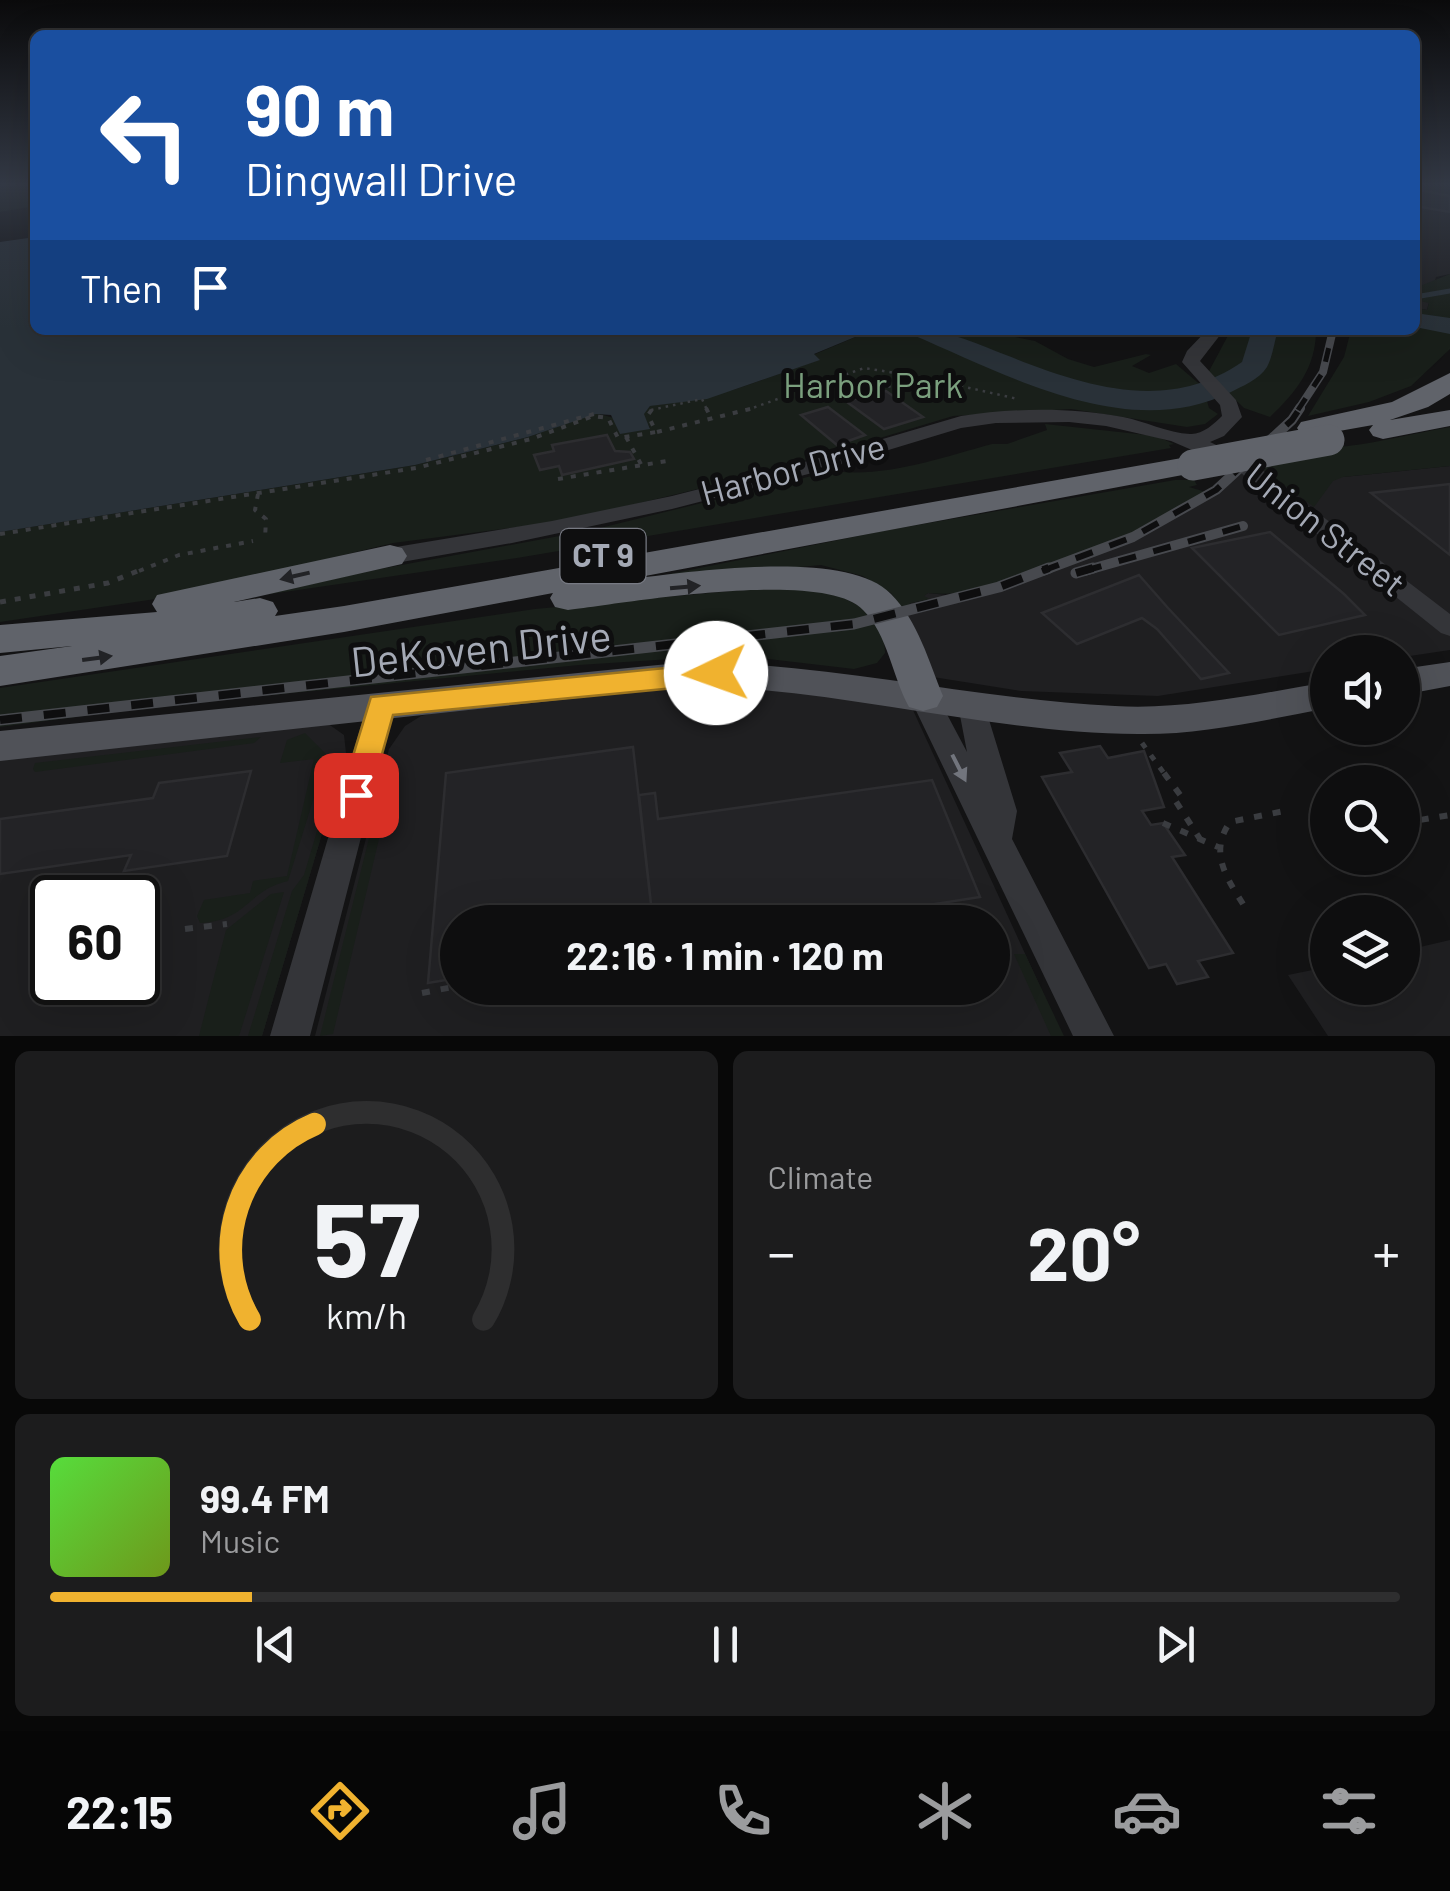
<!DOCTYPE html>
<html lang="en">
<head>
<meta charset="utf-8">
<style>
  body { margin:0; font-family:Barlow,sans-serif; background:#1c1c1d; color:#f1f3f6; height:100vh; display:flex; flex-direction:column; font-size:38px; white-space:nowrap }
  * { box-sizing:border-box; margin:0 }
  p { font-size:32px; color:#9b9c9e }
  .icon { flex:none; width:55px; height:55px; fill:none; stroke:currentColor; stroke-width:2; stroke-linecap:round; stroke-linejoin:round }
  .map { position:relative; height:1036px; overflow:hidden }
  .side { display:flex; flex-direction:column; gap:15px; padding:15px; background:#080808; flex:1 }
  .side>* { flex:none }
  .banner { position:absolute; left:30px; top:30px; width:1390px; height:305px; border-radius:15px; box-shadow:0 10px 40px #0002,0 0 0 2px #2e2e2f; background:#1a4fa0; color:#fff; overflow:hidden }
  .tools { position:absolute; left:1310px; top:635px; display:grid; gap:20px }
  .tools a { display:grid; place-items:center; width:110px; height:110px; border-radius:50%; background:#0e0e0f; box-shadow:0 10px 40px #0002,0 0 0 2px #2e2e2f; font-size:50px }
  .speed { position:absolute; left:30px; top:875px; display:flex; gap:20px; font-size:50px; font-weight:700; text-align:center }
  .speed>* { display:grid; place-content:center; width:130px; height:130px; border-radius:50%; background:#0e0e0f; box-shadow:0 10px 40px #0002,0 0 0 2px #2e2e2f; line-height:1 }
  .speed .limit { border:5px solid #111; border-radius:15px; background:#fff; color:#111 }
  .pin { position:absolute; display:grid; place-items:center; width:85px; height:85px; color:#fff; margin:-42px; border-radius:20px; box-shadow:0 5px 15px #0006 }
  .me { position:absolute; width:110px; margin:-55px; rotate:267deg; stroke-linejoin:round; filter:drop-shadow(0 0 8px #0008) }
  .turn { display:flex; align-items:center; gap:35px; height:210px; padding:0 50px; font-size:45px }
  .turn .icon { width:130px; height:130px; stroke-width:2.5 }
  .turn b { display:block; font-size:70px; line-height:85px }
  .then { display:flex; align-items:center; height:95px; padding:0 50px; background:#0003; gap:20px; font-size:38px }
  .big { font-size:75px; font-weight:700; line-height:1.1 }
  .side .widget { flex:1; display:flex; flex-direction:column; justify-content:center; gap:15px; min-width:0; padding:0 35px; border-radius:15px; background:#1c1c1d }
  .side .dial { align-items:center; gap:0 }
  .dial svg { height:260px; overflow:visible; fill:none; stroke:#2e2e2f; stroke-width:7; stroke-linecap:round; text-anchor:middle }
  .dial text { fill:#f1f3f6; stroke:none }
  .song { display:flex; align-items:center; gap:30px }
  .cover { width:120px; height:120px; border-radius:15px; background:linear-gradient(135deg,hsl(110 70% 55%),hsl(80 70% 35%)) }
  .played { height:10px; border-radius:5px; background:linear-gradient(90deg,#f0b22f 15%,#2e2e2f 15%) }
  .keys { display:flex; justify-content:space-around; direction:ltr }
  .heat { display:flex; justify-content:space-between; align-items:center; font-size:55px; direction:ltr }
  .side .tiles { flex:1; display:grid; gap:15px; grid-template-columns:1fr 1fr }
  .widget:last-child { grid-column:span 2 }
  .trip { position:absolute; left:440px; top:905px; width:570px; height:100px; border-radius:50px; background:#0e0e0f; box-shadow:0 10px 40px #0002,0 0 0 2px #2e2e2f; font-weight:700; line-height:100px; text-align:center }
  .tabs { display:flex; height:160px; justify-content:space-around; align-items:center; background:#060606; color:#9b9c9e }
  .tabs .icon { width:70px; height:70px }
  .tabs .selected { color:#f0b22f }
  .tabs b { font-size:45px; color:#f1f3f6 }
  .map>svg:first-child { display:block }
  .built { fill:#1f1f21; fill-rule:evenodd }
  .green { fill:#191f1a }
  .water { fill:#293138 }
  .lines { fill:none; stroke-linecap:round; stroke-linejoin:round }
  .stream { stroke:#293138; stroke-width:5 }
  .river { fill:#293138; fill-rule:evenodd }
  .building { fill:#232326; stroke:#2d2d30; stroke-width:2.5 }
  .path-far3 { stroke:#3a3c40; stroke-width:2.5; stroke-dasharray:2.5 5; stroke-linecap:butt }
  .path-far2 { stroke:#3a3c40; stroke-width:4; stroke-dasharray:5 8; stroke-linecap:butt }
  .path-far1 { stroke:#3a3c40; stroke-width:5; stroke-dasharray:6 9; stroke-linecap:butt }
  .path { stroke:#3a3c40; stroke-width:6; stroke-dasharray:8 11; stroke-linecap:butt }
  .minor { fill:#343539; fill-rule:evenodd }
  .major { fill:#505258; fill-rule:evenodd }
  .highway { fill:#60636a; fill-rule:evenodd }
  .rail-far2-casing { stroke:#47494e; stroke-width:8 }
  .rail-far1-casing { stroke:#47494e; stroke-width:10 }
  .rail-casing { stroke:#47494e; stroke-width:11 }
  .rail-far2 { stroke:#0e0e0f; stroke-width:5; stroke-dasharray:14; stroke-linecap:butt }
  .rail-far1 { stroke:#0e0e0f; stroke-width:6; stroke-dasharray:18; stroke-linecap:butt }
  .rail { stroke:#0e0e0f; stroke-width:8; stroke-dasharray:22; stroke-linecap:butt }
  .highway-bridge { stroke:#60636a; stroke-width:31 }
  .oneway { fill:#222326 }
  .oneway2 { fill:#72757d }
  .route { fill:#f0b22f; stroke:#9c741f; stroke-width:2.5 }
  .labels { text-anchor:middle; stroke-width:10; stroke-linejoin:round; paint-order:stroke }
  .shield { fill:#0e0e0f; stroke:#777a83; stroke-width:2.5 }
  .shield-label { font-size:32px; font-weight:bold; fill:#a4a9b5 }
  .park-label { font-size:35px; fill:#7ba07e; stroke:#0e0e0f }
  .street-label { font-size:35px; fill:#a4a9b5; stroke:#0e0e0f }
  .near-street-label { font-size:42px; fill:#a4a9b5; stroke:#0e0e0f }
</style>
</head>
<body>
<div class="map">
<svg width="1450" height="1036" viewBox="0 0 1450 1036">
  <rect width="100%" height="100%" fill="#131314"/>
  <path class="built" d="M1415 186H1450V274L1436 277 1427 310 1415 308Z
    M1243 465 1343 477 1450 466V650L1403 657 1402 652H1328L1327 669 1158 696 1021 691 933 677 903 609 911 603 928 600 923 596 928 593 955 596 1055 569 1202 499Z
    M769 687 912 708 1063 1036H315L389 749 405 726 421 716 452 709 665 688ZM458 922H992V988H458Z
    M327 723 344 735 346 753 262 1036H0V756ZM52 898H138V982H52Z
    M1450 940V1036H1328L1288 975 1327 967 1328 988H1402L1403 951Z"/>
  <path class="green" d="M0 184H35V206L0 212Z
    M1450 274V349L1411 386 1369 402 1308 416 1344 357 1351 330H1415V308L1427 310 1429 303 1415 300V288Z
    M872 330 897 335 910 330H970L1015 337 1035 341 1068 359 1094 367 1146 354 1151 355 1132 366 1149 373 1176 364 1203 387 1209 408 1218 414 1205 424 1187 427 1071 409 953 416 760 474 565 521 393 543 169 597 0 622V532L415 465 528 437 596 413 650 428 643 414 650 406 733 390 819 360 813 355Z
    M1231 330H1316C1316 368 1296 392 1270 417L1244 408 1208 373Z
    M1045 424 1156 436 1174 444 1169 445 1171 448 517 558 264 595 369 571 592 530 832 471C886 478 940 458 992 444H1007L1047 430Z
    M1450 427V466L1343 477 1333 481 1314 507 1253 462 1339 446C1350 449 1430 430 1450 427Z
    M1175 480H1194L1197 485 1189 487 1206 492C1140 532 1005 602 928 593L924 596 930 599 911 603 903 609 891 593 863 576 821 565 610 586 883 531Z
    M808 584C843 598 886 608 885 653L877 663 854 669 733 655 579 665 160 706 0 727V688L535 609Z
    M305 733 327 755 288 881C247 890 248 921 200 923L197 916 204 900 250 893 253 881 287 876 314 759 280 763 287 740Z
    M261 737 254 743 35 772 33 769 35 763Z
    M346 753 262 1036H248L292 891 304 875 339 757Z
    M386 809 333 1034 320 1036 376 810Z
    M284 892 239 1036H199L226 930 271 894Z
    M1014 954H1025L1064 1036H1051Z"/>
  <path class="water" d="M35 237V330H872L814 354 820 360 707 399 650 406 644 414 650 429 620 434 611 415 596 414 528 437 415 465 0 532V242Z"/>
  <g class="lines">
    <path class="stream" d="M1415 297 1450 291"/>
    <path class="river" d="M1415 313 1450 318V334L1415 327Z
      M909 330C949 330 970 341 1006 355 1084 386 1167 414 1242 362L1252 330H1278C1274 342 1273 356 1267 367 1259 380 1242 386 1229 393 1127 442 1007 375 913 335Z"/>
  </g>
  <path class="building" d="M1415 189 1450 196V212L1415 206Z
    M886 391 923 417 884 429 847 402 871 392Z
    M828 407 865 435 837 445 801 415Z
    M607 435 615 451 630 452 634 459 562 475 559 466 540 470 534 455 554 451 552 445Z
    M1450 484V555L1371 493Z
    M1270 532 1344 594 1365 615 1279 635 1192 548Z
    M1139 575 1168 608 1229 673 1201 679 1157 629 1142 618 1077 644 1042 613Z
    M1100 746 1108 758 1144 751 1164 807 1142 811 1151 825 1163 823 1185 855 1172 857 1233 953 1198 961 1208 977 1177 984 1166 964 1149 968 1042 777 1072 772 1060 753Z
    M633 747 653 922H458V978L428 983 446 773Z
    M251 771 227 856 124 871 131 855 0 874V819L153 798 159 783Z
    M932 780 980 897 819 922H653L639 795 655 793 658 819Z"/>
  <g class="lines">
    <path class="path-far3" d="M910 380 919 386
      M881 389 921 377 1018 399
      M651 410 702 399 707 410
      M747 410 864 368 921 377"/>
    <path class="path-far2" d="M706 408 712 420
      M657 432 754 408
      M626 437 642 466
      M426 460 594 414
      M558 479 667 461
      M258 494 255 510 266 519 265 539
      M0 534 416 468 531 439 593 416 608 418 618 438 656 432 648 415 653 408
      M139 571 179 555 253 541"/>
    <path class="path-far1" d="M0 602 108 583 145 568
      M1142 743 1166 776"/>
    <path class="path" d="M1164 773 1181 796 1175 800 1200 839
      M1163 823 1218 847
      M1402 823 1450 815
      M1243 904C1226 877 1209 852 1230 822L1289 810
      M185 929 227 924
      M586 988V998
      M422 993 458 986"/>
    <path class="minor" d="M1207 330H1224L1200 361 1236 400 1242 417 1224 436 1210 442 1250 461 1450 614V636L1441 633 1236 469 1171 441 1106 426 1069 422 996 423 961 428 816 472 672 509 512 543 390 564 378 556 390 548 552 521 672 496 801 463 961 416C1015 408 1068 407 1123 417 1144 421 1168 433 1190 434 1202 435 1214 424 1222 416L1220 405 1182 362 1187 351Z
      M923 685 933 688 967 752 958 705 962 697 972 694 982 697 1017 811 1012 839 1114 1036H1073L909 696 913 688Z
      M381 694 391 697 395 705 310 1036H270L367 705 371 697Z"/>
    <path class="major" d="M688 662C832 663 971 699 1115 706 1186 710 1257 694 1328 682V708C1265 720 1202 735 1138 734 987 733 840 688 688 686L0 761V731Z
      M1450 662V686L1402 695V669Z"/>
    <path class="highway" d="M1450 373V394L1428 407 1390 420 1450 410V426L1383 439 1373 436 1369 430 1373 425 1311 436 1301 434 1297 428 1301 422 1392 402Z
      M1193 456 1204 459 1208 465 1204 471 629 579C689 572 847 548 891 594 918 621 929 662 943 696L937 707 923 711 909 707C892 676 888 635 863 610 824 568 626 603 568 610L555 607 550 598 553 593 344 632 0 686V656L72 646 0 653V625L157 612 152 604 157 595 390 545 402 548 407 556 402 564 234 602 260 598 273 602 278 611 275 616 344 606Z"/>
    <g class="rail-far2-casing">
      <path id="rail-far2" d="M1298 410 1323 372 1333 330"/>
    </g>
    <g class="rail-far1-casing">
      <path id="rail-far1" d="M1042 571 1133 537 1216 490 1292 420 1300 408
        M1084 571 1243 526"/>
    </g>
    <g class="rail-casing">
      <path id="rail" d="M1076 573 1093 568
        M0 720 854 624 999 587 1049 568"/>
    </g>
    <use href="#rail-far2" class="rail-far2"/>
    <use href="#rail-far1" class="rail-far1"/>
    <use href="#rail" class="rail"/>
    <path class="highway-bridge" d="M1193 465 1329 440"/>
  </g>
  <defs><path id="oneway-solid" d="M-6-.8H1V-3.2L6.5 0L1 3.2V.8H-6Z" transform="scale(2.5)"/></defs>
  <g class="oneway">
    <use href="#oneway-solid" transform="translate(295 576) rotate(167)"/>
    <use href="#oneway-solid" transform="translate(685 587) rotate(-5)"/>
    <use href="#oneway-solid" transform="translate(97 658) rotate(-8)"/>
  </g>
  <use class="oneway2" href="#oneway-solid" transform="translate(959 768) rotate(63)"/>
  <linearGradient id="sky" x2="0" y2="1"><stop stop-color="#0a0a0b"/><stop offset="0.56" stop-color="#333945"/><stop offset="1" stop-color="#333945" stop-opacity="0"/></linearGradient>
  <rect width="1450" height="329" fill="url(#sky)"/>
  <path class="route" d="M716 663 725 666 729 673 725 681 716 684 393 715 368 804 356 808 345 804 341 795 371 697Z"/>
  <g class="labels">
    <rect class="shield" x="560.5" y="529" width="85" height="54" rx="8"/>
    <g class="shield-label">
      <text x="603" y="567">CT 9</text>
    </g>
    <g class="park-label">
      <text x="873" y="398">Harbor Park</text>
    </g>
    <g class="street-label">
      <text transform="translate(793 470) rotate(-15)" y="12">Harbor Drive</text>
      <text transform="translate(1325 530) rotate(38)" y="12">Union Street</text>
    </g>
    <g class="near-street-label">
      <text transform="translate(481 649) rotate(-6)" y="15">DeKoven Drive</text>
    </g>
  </g>
</svg>
<div class="tools">
<a><svg class="icon" aria-label="sound" viewBox="0 0 24 24"><path d="M4 9h4l5-4v14l-5-4H4zM17 9q2 3 0 6"/></svg></a>
<a><svg class="icon" aria-label="search" viewBox="0 0 24 24"><circle cx="10" cy="10" r="6"/><path d="M15 15l6 6"/></svg></a>
<a><svg class="icon" aria-label="layers" viewBox="0 0 24 24"><path d="M12 4l9 5-9 5-9-5zM3 14l9 5 9-5"/></svg></a>
</div>
<div class="speed"><div class="limit">60</div></div>
<div class="pin" style="left:356px;top:795px;background:#d93025"><svg class="icon" aria-label="arrive" viewBox="0 0 24 24"><path d="M6 21V4h12l-3 4 3 4H6"/></svg></div>
<svg class="me" style="left:716px;top:673px" viewBox="-20 -20 40 40"><circle r="19" fill="#fff"/><path d="M0-13L10 11 0 6-10 11z" fill="#f0b22f"/></svg>
<div class="trip">22:16 · 1 min · 120 m</div>
<div class="banner">
<div class="turn"><svg class="icon" aria-label="left" viewBox="0 0 24 24"><path d="M17 20v-9H6M10 6l-5 5 5 5"/></svg><div><b>90 m</b>Dingwall Drive</div></div>
<div class="then">Then<svg class="icon" aria-label="arrive" viewBox="0 0 24 24"><path d="M6 21V4h12l-3 4 3 4H6"/></svg></div>
</div>
</div>
<section class="side">
<div class="tiles">
<div class="widget dial"><svg viewBox="0 0 100 80">
<path d="M14 69A42 42 0 1 1 86 69"/>
<path d="M14 69A42 42 0 0 1 34 9" stroke="#f0b22f"/>
<text x="50" y="56" font-size="32" font-weight="700">57</text>
<text x="50" y="72" font-size="11">km/h</text>
</svg></div>
<div class="widget"><p>Climate</p>
<div class="heat"><a>−</a><b class="big">20°</b><a>+</a></div>
</div>
<div class="widget">
<div class="song"><i class="cover"></i><div><b>99.4 FM</b><p>Music</p></div></div>
<div class="played"></div>
<div class="keys"><svg class="icon" aria-label="previous" viewBox="0 0 24 24"><path d="M18 5L8 12l10 7zM5 5v14"/></svg><svg class="icon" aria-label="pause" viewBox="0 0 24 24"><path d="M8 5v14M16 5v14"/></svg><svg class="icon" aria-label="next" viewBox="0 0 24 24"><path d="M6 5l10 7-10 7zM19 5v14"/></svg></div>
</div>
</div>
</section>
<nav class="tabs">
<b>22:15</b>
<svg class="icon selected" aria-label="directions" viewBox="0 0 24 24"><path d="M12 3l9 9-9 9-9-9zM9 14v-3h6M13 9l2 2-2 2"/></svg>
<svg class="icon" aria-label="music" viewBox="0 0 24 24"><path d="M9 18V5l10-2v13"/><circle cx="6" cy="18" r="3"/><circle cx="16" cy="16" r="3"/></svg>
<svg class="icon" aria-label="phone" viewBox="0 0 24 24"><path d="M5 4h4l2 5-3 2q2 4 5 5l2-3 5 2v4C11 20 4 13 5 4z"/></svg>
<svg class="icon" aria-label="climate" viewBox="0 0 24 24"><path d="M12 3v18M4 7l16 10M4 17L20 7"/></svg>
<svg class="icon" aria-label="car" viewBox="0 0 24 24"><path d="M5 17H2v-5l4-1 3-4h7l3 4 3 1v5h-3M9 17h6M6 11h13"/><circle cx="7" cy="17" r="2"/><circle cx="17" cy="17" r="2"/></svg>
<svg class="icon" aria-label="filters" viewBox="0 0 24 24"><path d="M4 7h16M4 17h16"/><circle cx="9" cy="7" r="2"/><circle cx="15" cy="17" r="2"/></svg>
</nav>
</body>
</html>
